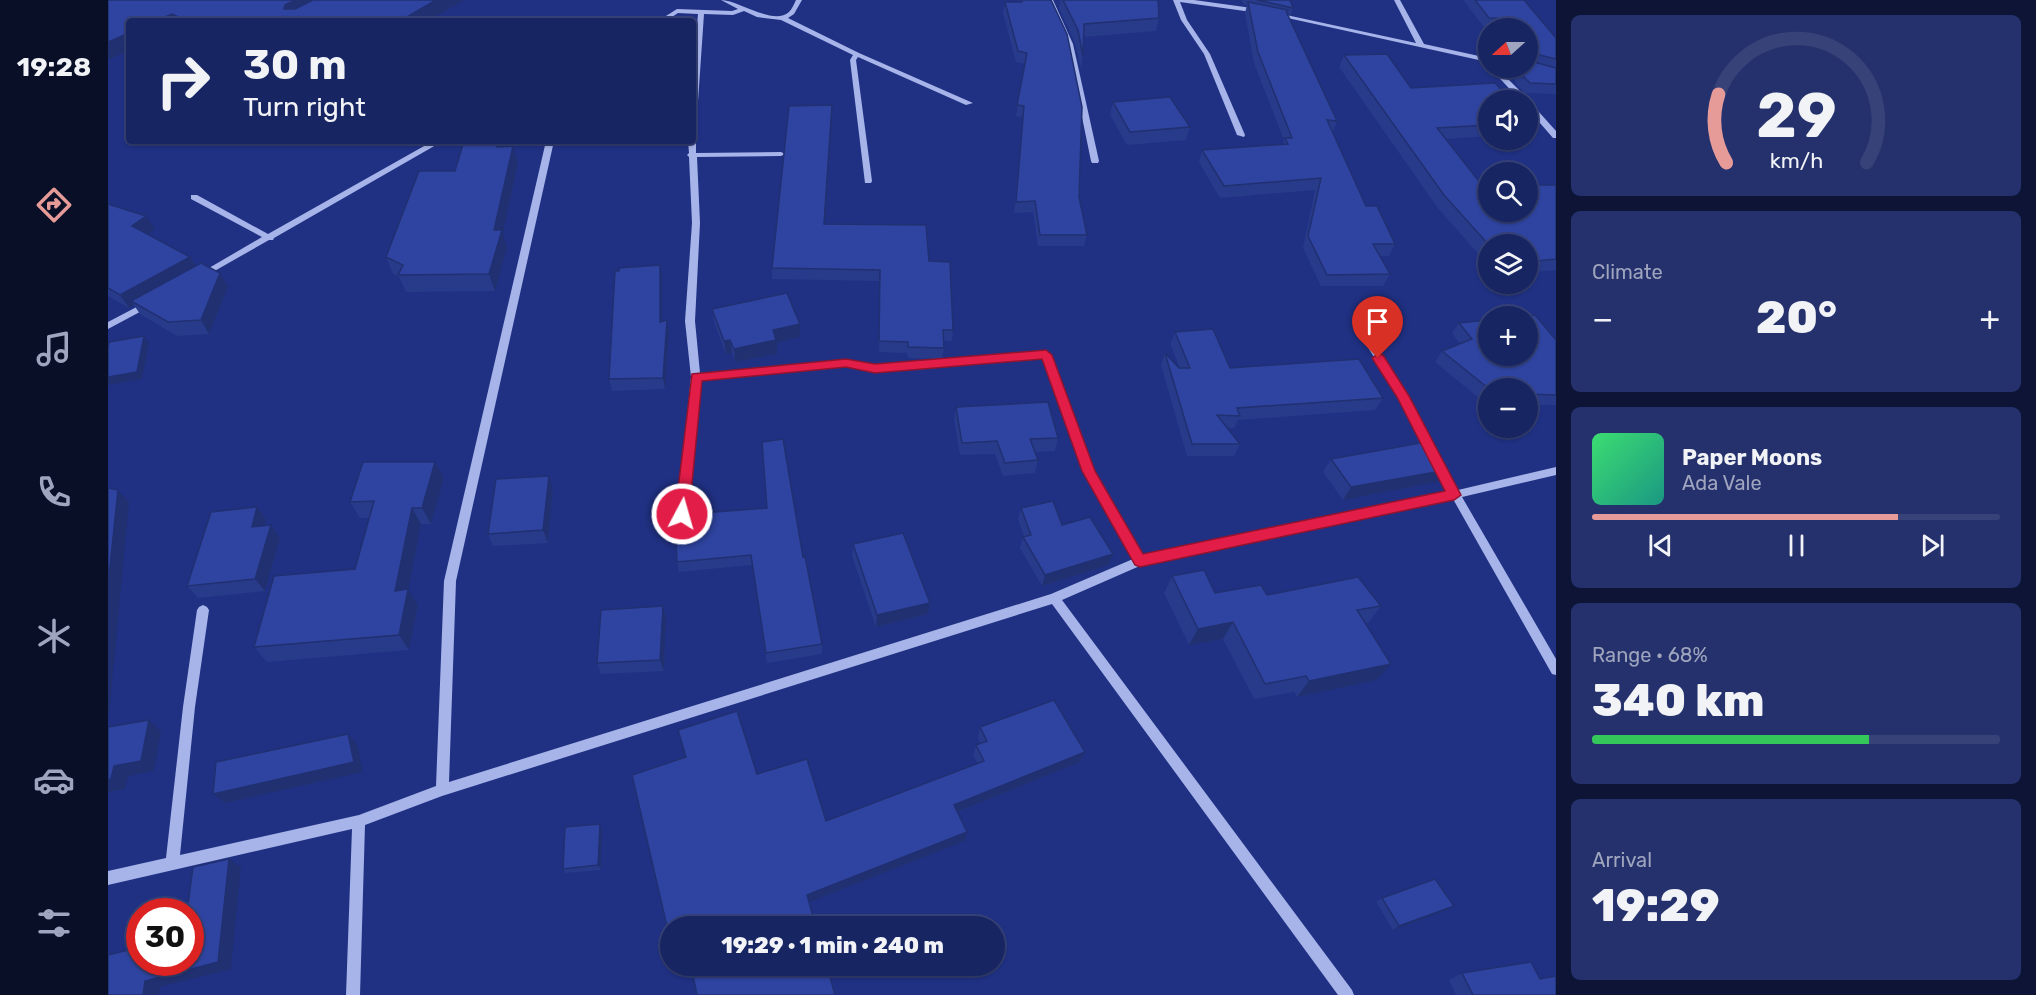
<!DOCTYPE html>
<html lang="en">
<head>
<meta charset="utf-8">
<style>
  body { margin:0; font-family:Rubik,sans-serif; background:#25316c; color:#f1f3f6; height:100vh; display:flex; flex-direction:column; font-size:22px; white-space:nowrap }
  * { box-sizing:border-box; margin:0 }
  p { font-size:20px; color:#9fa5be }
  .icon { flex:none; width:33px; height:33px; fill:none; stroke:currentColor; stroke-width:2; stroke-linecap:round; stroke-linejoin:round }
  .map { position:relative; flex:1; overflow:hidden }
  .details { display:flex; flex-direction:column; gap:15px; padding:15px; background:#0d1436; width:480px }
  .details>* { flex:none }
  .guide { position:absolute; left:18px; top:18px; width:570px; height:126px; border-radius:6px; box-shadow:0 2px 4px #0004,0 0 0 2px #364278; background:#182563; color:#f1f3f6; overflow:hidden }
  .needle { width:39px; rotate:249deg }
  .buttons { position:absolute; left:1370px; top:18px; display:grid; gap:12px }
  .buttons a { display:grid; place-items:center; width:60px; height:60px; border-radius:50%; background:#182563; box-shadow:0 2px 4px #0004,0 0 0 2px #364278; font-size:30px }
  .speed { position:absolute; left:18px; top:898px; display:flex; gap:12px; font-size:30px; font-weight:700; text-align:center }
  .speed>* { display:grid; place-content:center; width:78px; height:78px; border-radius:50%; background:#182563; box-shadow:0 2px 4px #0004,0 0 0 2px #364278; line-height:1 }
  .speed .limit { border:9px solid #d22; background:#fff; color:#111 }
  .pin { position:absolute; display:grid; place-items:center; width:51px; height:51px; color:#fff; margin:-62px -26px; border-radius:50% 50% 50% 0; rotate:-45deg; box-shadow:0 0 6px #0007 }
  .pin .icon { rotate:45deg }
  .me { position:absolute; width:66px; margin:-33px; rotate:6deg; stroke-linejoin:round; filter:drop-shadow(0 0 4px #0008) }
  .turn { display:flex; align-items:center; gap:21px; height:126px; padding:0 18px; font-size:27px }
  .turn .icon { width:78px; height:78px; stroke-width:2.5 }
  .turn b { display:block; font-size:42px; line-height:51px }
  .big { font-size:45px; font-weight:800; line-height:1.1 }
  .details .tile { flex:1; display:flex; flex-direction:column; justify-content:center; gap:9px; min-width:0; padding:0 21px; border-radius:9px; background:#25316c }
  .details .dial { align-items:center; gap:0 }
  .dial svg { height:156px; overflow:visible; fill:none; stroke:#364278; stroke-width:7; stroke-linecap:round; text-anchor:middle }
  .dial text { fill:#f1f3f6; stroke:none }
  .song { display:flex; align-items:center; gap:18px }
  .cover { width:72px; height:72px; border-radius:9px; background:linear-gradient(135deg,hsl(140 70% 55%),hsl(170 70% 35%)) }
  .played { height:6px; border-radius:3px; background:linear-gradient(90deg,#e69b98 75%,#364278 75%) }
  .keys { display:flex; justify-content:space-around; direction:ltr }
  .heat { display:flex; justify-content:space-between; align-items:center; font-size:33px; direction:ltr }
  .charge { height:9px; border-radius:4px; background:linear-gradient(90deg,#34c759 68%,#364278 0) }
  .trip { position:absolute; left:552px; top:916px; width:345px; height:60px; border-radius:30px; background:#182563; box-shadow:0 2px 4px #0004,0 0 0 2px #364278; font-weight:800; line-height:60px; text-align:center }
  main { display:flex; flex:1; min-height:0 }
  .dock { display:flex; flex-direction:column; width:108px; justify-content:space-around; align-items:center; background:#0a0f28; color:#9fa5be }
  .dock .icon { width:42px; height:42px }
  .dock .on { color:#e69b98 }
  .dock b { font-size:27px; color:#f1f3f6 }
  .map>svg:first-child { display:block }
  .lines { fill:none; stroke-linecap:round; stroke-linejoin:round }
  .minor { fill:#a7b4e9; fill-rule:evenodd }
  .wall { fill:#283a8a }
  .shaded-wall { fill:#213071 }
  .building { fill:#2f44a1; stroke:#213071; stroke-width:1.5 }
  .route { fill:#e11d48; stroke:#92132f; stroke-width:1.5 }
</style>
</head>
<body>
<main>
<nav class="dock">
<b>19:28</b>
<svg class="icon on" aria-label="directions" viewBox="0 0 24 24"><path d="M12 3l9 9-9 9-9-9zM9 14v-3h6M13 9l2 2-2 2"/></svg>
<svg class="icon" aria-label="music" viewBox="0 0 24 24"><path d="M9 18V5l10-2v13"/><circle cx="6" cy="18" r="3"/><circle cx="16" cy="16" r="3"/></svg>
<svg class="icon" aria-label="phone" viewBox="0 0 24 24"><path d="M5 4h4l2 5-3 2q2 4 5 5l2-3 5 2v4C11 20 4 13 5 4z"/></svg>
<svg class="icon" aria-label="climate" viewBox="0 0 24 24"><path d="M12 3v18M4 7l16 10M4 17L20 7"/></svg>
<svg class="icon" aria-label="car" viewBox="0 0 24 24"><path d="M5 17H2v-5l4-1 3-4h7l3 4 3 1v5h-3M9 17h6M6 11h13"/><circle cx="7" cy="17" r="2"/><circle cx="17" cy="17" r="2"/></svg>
<svg class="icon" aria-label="filters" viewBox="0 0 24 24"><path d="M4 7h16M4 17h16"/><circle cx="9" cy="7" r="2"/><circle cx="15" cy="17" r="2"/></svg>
</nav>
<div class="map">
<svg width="1448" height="995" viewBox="0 0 1448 995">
  <rect width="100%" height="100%" fill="#203184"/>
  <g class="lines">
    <path class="minor" d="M613 0C630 0 665 26 681 12 684 9 686 4 688 0H694L686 14 680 18 751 53 865 103 858 105 750 57 748 60 764 181 763 183H757L742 60 745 55 673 20 649 17 636 11 625 15 596 14 589 116 585 118V70L590 14 570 13 558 21H550L569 9 624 11 630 9Z
      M939 0H945L965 44 991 161 990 163H984L983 161 959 44Z
      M1065 0H1086L1151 9 1154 11 1151 13 1072 2 1079 20 1102 54 1137 135 1136 137 1129 135 1096 54 1073 20Z
      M1286 0H1292L1316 44 1380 58V62L1166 15 1169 13 1308 43Z
      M1382 68H1389L1419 98 1420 100 1419 101 1412 100Z
      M1419 102H1422L1448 131V138H1445L1419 108Z
      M585 139 588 141V153L673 152 677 154 673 156 589 157 592 223 587 321 592 373 738 360 767 366 941 353 985 470 1035 556 1341 492 1286 390 1256 341 1245 320 1250 317 1253 318 1265 341 1295 389 1350 490 1448 467V475L1354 497 1448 659V675L1444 674 1345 499 1034 565 954 600 1244 990 1246 995H1230L944 604 334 796 257 825 252 995H238L244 829 0 885V871L58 858 75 707 89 610 91 607 95 605 99 607 101 610 87 707 72 855 251 815 328 786 336 581 438 141H446L348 581 341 782 943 594 1025 559 975 471 935 359 767 372 738 366 592 380 579 514 578 517H570L569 514 583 377 577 321 584 223 581 157 579 155 581 153 580 141H585Z
      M325 141H335L166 238 165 240H161L96 277H90L89 275 154 237 83 199V195H89L160 234Z
      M40 301 43 302V306L0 329V322Z"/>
  </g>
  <path class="wall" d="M0 0H356L320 21H21V50L0 60Z
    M913 0H943L971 197 979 235 976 246H930L925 212 906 213 915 117 908 116 917 64 908 62 895 13 897 2H912Z
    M952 0H1050L1051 18 1048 31 976 37 975 56 973 69 967 43 951 8Z
    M1134 0H1182L1185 8 1183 14H1179L1229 121 1225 132 1258 206 1287 244 1281 256H1272L1282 274 1275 286H1213L1195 248 1207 190 1112 198 1091 162 1094 150 1175 144 1176 140 1146 63 1137 13 1139 5 1135 4Z
    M1355 0H1416L1448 38V94L1417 93 1408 84 1402 68H1419V28H1386L1385 27H1376Z
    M1236 55 1303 88 1380 100V136L1338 139 1373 184 1448 185V270L1419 273V244H1380V265L1329 207 1231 67Z
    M1005 102 1082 127 1078 140 1019 145 1002 115Z
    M724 116 717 224 821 261 845 330 844 341H835L836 348 834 359 800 358 799 353 771 352 772 281 664 279V268Z
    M1419 118 1423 122 1419 129Z
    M393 146 410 163 395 233 399 247 387 291 298 292 291 277 285 274 278 257 347 171Z
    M0 204 47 229 40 234 82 257 88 266 112 273 120 287 101 334 69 336 32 314 26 305 21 308 0 296Z
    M511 271 554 276V321L559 320 561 332 557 389 504 391 501 379Z
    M604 309 692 337 669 343V354L627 362 624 353 618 354 606 322Z
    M1351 323 1448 340V405H1419V388H1380V402L1377 403 1327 362 1334 351 1352 344 1344 333Z
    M1067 332 1122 368 1275 398 1267 410 1130 420 1126 428H1120L1132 444 1126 456H1079L1053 365 1057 353 1071 368H1072L1062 344Z
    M848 407 950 438 947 451 927 452 930 460 927 473 895 476 887 454 852 455 846 420Z
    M1223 459 1330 482 1235 500 1215 472Z
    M327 462 336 478 323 524H313L300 590 310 605 301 650 159 662 146 647 247 569 261 518H252L242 502Z
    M445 489 440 543 385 546 380 534Z
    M149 507 158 520 157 526 163 525 172 538 157 591 90 598 79 586Z
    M913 508 954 525 1005 554 1001 565 934 586 912 548 915 537H916L910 519Z
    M567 515 695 557 714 644V654L659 663 644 565 571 572 569 562Z
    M745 544 822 603 820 614 768 627 744 556Z
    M1064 576 1107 593 1159 595 1273 606 1260 623H1257L1269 680 1189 697 1186 692 1146 699 1115 639 1081 645 1056 593Z
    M558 618 556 671 493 674 489 663Z
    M946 700 977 752 972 762 850 812 859 832 857 841 701 902 708 927H562V938L524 775 578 757 570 730 629 711 649 774 699 759 718 821 870 764 865 755 868 745 872 743 870 738 872 727Z
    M494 829 493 870 458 873 455 869Z
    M1274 898 1346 906 1339 910 1285 930 1268 902Z
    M1354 973 1432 979 1448 995H1348L1341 980Z"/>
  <path class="shaded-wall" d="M187 0H220L183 21 176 9 177 5Z
    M328 0H356L320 21H292Z
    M64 14 67 21H47Z
    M21 33V50L0 60V42Z
    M724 105V116L716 236V224Z
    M405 146 410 163 395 233 399 247 387 291 381 274 386 230Z
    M38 216 47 229 33 240 24 226Z
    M82 257 91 271 23 301 26 305 21 308 12 295Z
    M552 265 554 276V333L552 322Z
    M112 273 120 287 101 334 93 320Z
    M559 320 561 332 557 389 555 378Z
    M692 324V337L669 343V354L627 362 626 349 665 330Z
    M36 336 41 343 34 379 0 385V377Z
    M622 340 624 353 618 354 616 341Z
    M327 462 336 478 323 524 314 508Z
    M1339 470 1330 482 1235 500 1243 487Z
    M441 476 445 489 440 543 435 530Z
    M10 490 21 502 0 727V586Z
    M149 507 158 520 153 539 144 527Z
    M304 508 313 524 297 607 287 591Z
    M163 525 172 538 157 591 147 579Z
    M1005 554 1001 565 934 586 937 575Z
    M300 589 310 605 301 650 291 635Z
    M822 603 820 614 768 627 769 615Z
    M555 606 558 618 556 671 552 660Z
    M1125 622 1115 639 1081 645 1090 629Z
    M1283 664 1269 680 1189 697 1201 681Z
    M41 720 53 731 46 771 20 776 17 789 0 792V780L6 766Z
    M240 734 249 744 255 772 117 803 105 794Z
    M977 752 972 762 844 814 846 805Z
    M492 824 494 829 493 870 490 865Z
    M859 832 857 841 699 903V895Z
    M121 859 133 867 123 969 52 987 51 995H35L37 981 110 962Z
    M1346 906 1339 910 1285 930 1291 926Z"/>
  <path class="building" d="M0 0H187L177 5 176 9H187L205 0H328L292 21H80L64 14 47 21H21V33L0 42Z
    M914 0H943L959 34 974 107 971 197 979 235H932L927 201 908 202 916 106 909 105 919 53 910 51 897 2H914Z
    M955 0H1050L1051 18 976 24 975 56 970 30Z
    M1149 0H1182L1185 8Z
    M1367 0H1416L1448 38V59L1423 53 1422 61 1448 68V84L1422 83 1414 75 1411 68H1419V28H1395L1390 18H1381Z
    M1140 2 1180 10 1178 11 1229 121 1219 120 1258 206H1269L1287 244H1265L1282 274 1219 275 1200 236 1213 178 1116 186 1094 150 1180 144 1177 138H1184L1150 52Z
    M1279 54 1303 88 1387 83 1403 100H1380V125L1329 128 1373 184H1380V212H1419V185H1448V259L1419 262V244H1380L1336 195 1236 55Z
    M1062 97 1082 127 1022 132 1005 102Z
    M724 105 716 224 818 225 821 261 842 262 845 330H835L836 348 800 347V342L771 341 772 270 664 268 681 106Z
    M356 141H390L389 147 405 146 386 230H394L381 274 290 275 295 265 278 257 311 171H347Z
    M0 204 38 216 24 226 82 257 12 295 0 288Z
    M93 263 112 273 93 320 60 322 23 301Z
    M552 265V322L559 320 555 378 501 379 507 271H511V268Z
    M679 293 692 324 665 330 668 340 626 349 622 340 616 341 604 309Z
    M1427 315 1448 340V395L1419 394V388H1380L1334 351 1364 339 1351 323 1380 320V356H1419V316H1415Z
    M1105 329 1122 368 1251 359 1275 398 1129 408 1132 416 1109 415 1132 444H1084L1057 353 1071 368H1082L1067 332Z
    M36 336 29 372 0 377V347L1 342Z
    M940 402 950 438 922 439 930 460 897 463 889 441 854 443 848 407Z
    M675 439 695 557 697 556 714 644 658 653 643 555 569 562 567 515 659 508 654 442Z
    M1318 442 1339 470 1243 487 1223 459Z
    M255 462H327L314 508H304L287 591 300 589 291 635 146 647 166 576 247 569 266 501 242 502Z
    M441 476 435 530 380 534 388 479Z
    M0 488 10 490 0 586Z
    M945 501 954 525 982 517 1005 554 937 575 915 537 923 535 913 508Z
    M149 507 144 527 163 525 147 579 79 586 103 512Z
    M795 533 822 603 769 615 745 544Z
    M1096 570 1107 593 1153 585 1159 595 1250 577 1273 606 1249 610 1283 664 1201 681 1198 676 1157 684 1125 622 1090 629 1064 576Z
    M555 606 552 660 489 663 493 610Z
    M946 700 977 752 846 805 859 832 699 895 708 927H562V934L561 935 524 775 578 757 570 730 629 711 649 774 699 759 718 821 876 761 868 745 879 741 872 727Z
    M41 720 33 761 6 766 3 779 0 780V727Z
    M240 734 246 762 105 794 108 762Z
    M492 824 490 865 455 869 457 827Z
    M121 859 110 962 37 981 35 995H0V955L32 947V963H82V912H79L85 867Z
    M1327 879 1346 906 1291 926 1274 898Z
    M1423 962 1432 979 1448 976V995H1365L1354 973Z
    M583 966H719L727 995H589Z"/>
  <path class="route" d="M938 350 944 355 987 471 1035 554 1337 491 1289 397 1264 358 1270 354 1275 355 1301 396 1353 495 1346 500 1032 567 1027 565 974 471 934 359 767 373 738 367 594 381 581 514 574 520 567 514 584 374 738 359 767 364Z"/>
</svg>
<div class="buttons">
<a><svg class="needle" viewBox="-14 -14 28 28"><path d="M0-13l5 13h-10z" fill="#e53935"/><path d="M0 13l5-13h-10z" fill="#9fa5be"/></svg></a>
<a><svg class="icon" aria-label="sound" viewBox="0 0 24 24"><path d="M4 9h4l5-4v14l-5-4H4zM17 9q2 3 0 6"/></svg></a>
<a><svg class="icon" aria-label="search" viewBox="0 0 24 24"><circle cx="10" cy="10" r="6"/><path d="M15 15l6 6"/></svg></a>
<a><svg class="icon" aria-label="layers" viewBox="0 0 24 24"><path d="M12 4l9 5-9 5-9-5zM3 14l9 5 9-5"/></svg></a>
<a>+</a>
<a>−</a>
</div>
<div class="speed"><div class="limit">30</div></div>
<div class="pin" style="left:1270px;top:358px;background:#d93025"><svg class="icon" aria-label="arrive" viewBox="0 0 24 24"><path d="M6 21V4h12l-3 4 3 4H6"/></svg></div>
<svg class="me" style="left:574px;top:514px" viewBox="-20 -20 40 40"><circle r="17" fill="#e11d48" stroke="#fff" stroke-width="3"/><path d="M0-11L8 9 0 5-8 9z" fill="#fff"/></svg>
<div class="trip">19:29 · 1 min · 240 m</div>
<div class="guide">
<div class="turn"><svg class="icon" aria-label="right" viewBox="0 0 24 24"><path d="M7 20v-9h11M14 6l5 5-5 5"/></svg><div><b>30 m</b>Turn right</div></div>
</div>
</div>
<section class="details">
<div class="tile dial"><svg viewBox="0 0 100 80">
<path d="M14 69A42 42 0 1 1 86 69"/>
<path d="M14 69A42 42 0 0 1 10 34" stroke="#e69b98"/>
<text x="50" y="56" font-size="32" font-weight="700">29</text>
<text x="50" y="72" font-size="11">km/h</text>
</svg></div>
<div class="tile"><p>Climate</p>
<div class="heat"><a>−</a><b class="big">20°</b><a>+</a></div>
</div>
<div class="tile">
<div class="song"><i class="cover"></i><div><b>Paper Moons</b><p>Ada Vale</p></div></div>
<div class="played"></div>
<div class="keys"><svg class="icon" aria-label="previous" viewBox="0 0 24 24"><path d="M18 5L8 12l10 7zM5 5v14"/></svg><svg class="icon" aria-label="pause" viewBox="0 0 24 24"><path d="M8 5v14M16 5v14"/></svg><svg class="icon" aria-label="next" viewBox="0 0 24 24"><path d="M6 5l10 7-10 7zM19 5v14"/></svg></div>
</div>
<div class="tile"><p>Range · 68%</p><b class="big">340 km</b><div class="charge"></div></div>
<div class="tile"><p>Arrival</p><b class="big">19:29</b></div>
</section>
</main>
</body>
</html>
